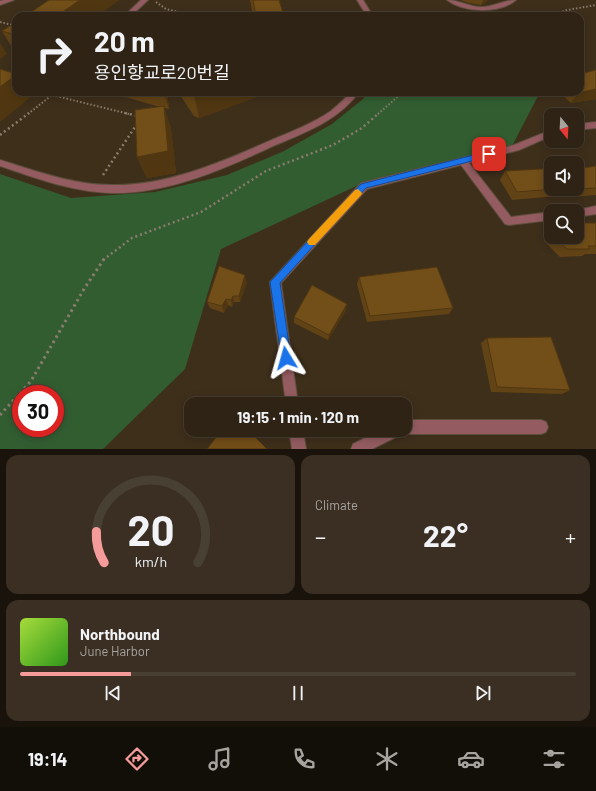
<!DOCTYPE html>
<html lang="en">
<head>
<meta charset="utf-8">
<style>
  body { margin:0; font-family:Barlow,"Noto Sans KR",sans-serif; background:#3a2f22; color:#f1f3f6; height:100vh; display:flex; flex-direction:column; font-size:15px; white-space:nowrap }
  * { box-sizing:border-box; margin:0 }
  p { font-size:13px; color:#a7a4a0 }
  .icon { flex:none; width:22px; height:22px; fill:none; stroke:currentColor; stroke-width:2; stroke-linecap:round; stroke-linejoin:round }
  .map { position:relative; height:449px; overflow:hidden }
  .drawer { display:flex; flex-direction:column; gap:6px; padding:6px; background:#19130b; flex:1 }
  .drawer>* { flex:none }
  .top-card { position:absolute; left:12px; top:12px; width:572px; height:84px; border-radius:12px; box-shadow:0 2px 10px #0003,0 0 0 1px #494034; background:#2e2314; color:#f1f3f6; overflow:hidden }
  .needle { width:26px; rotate:162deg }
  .tools { position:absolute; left:544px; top:108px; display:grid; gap:8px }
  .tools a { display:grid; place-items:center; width:40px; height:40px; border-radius:8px; background:#2e2314; box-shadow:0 2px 10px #0003,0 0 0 1px #494034; font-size:20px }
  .speed { position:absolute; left:12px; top:385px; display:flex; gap:8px; font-size:20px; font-weight:700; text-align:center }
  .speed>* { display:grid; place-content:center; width:52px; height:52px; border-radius:50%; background:#2e2314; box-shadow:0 2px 10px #0003,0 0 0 1px #494034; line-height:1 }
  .speed .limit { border:6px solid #d22; background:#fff; color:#111 }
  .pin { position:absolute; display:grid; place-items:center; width:34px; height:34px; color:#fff; margin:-17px; border-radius:8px; box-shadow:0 2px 6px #0006 }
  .me { position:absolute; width:44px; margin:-22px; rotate:352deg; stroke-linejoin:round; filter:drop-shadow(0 0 3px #0008) }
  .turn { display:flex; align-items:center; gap:14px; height:84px; padding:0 16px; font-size:18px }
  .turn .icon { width:52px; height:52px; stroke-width:2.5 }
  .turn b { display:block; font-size:28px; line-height:34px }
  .big { font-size:30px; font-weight:700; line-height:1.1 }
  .drawer .tile { flex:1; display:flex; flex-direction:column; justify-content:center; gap:6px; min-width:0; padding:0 14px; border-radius:12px; background:#3a2f22 }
  .drawer .dial { align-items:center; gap:0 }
  .dial svg { height:104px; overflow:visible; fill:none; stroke:#494034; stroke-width:7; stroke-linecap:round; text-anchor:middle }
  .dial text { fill:#f1f3f6; stroke:none }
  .song { display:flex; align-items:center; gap:12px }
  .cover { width:48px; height:48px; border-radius:6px; background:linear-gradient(135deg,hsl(80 70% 55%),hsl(110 70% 35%)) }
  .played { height:4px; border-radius:2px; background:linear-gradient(90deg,#f59b9a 20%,#494034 20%) }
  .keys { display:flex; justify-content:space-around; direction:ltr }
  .heat { display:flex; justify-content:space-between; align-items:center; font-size:22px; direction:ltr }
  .drawer .tiles { flex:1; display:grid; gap:6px; grid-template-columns:1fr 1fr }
  .tile:last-child { grid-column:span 2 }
  .trip { position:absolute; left:184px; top:397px; width:228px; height:40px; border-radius:12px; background:#2e2314; box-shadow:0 2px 10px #0003,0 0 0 1px #494034; font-weight:700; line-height:40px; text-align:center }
  .menu { display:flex; height:64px; justify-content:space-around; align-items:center; background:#120e08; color:#a7a4a0 }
  .menu .icon { width:28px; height:28px }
  .menu .selected { color:#f59b9a }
  .menu b { font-size:18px; color:#f1f3f6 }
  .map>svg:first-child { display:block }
  .green { fill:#325d31; fill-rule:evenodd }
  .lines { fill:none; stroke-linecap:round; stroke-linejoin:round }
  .minor-casing { stroke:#5c4e3b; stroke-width:2 }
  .path-far2 { stroke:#897c6c; stroke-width:2; stroke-dasharray:1.5 2; stroke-linecap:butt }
  .path-far1 { stroke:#897c6c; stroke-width:2.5; stroke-dasharray:2 3; stroke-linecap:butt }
  .path { stroke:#897c6c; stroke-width:3; stroke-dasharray:2.5 3.5; stroke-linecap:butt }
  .minor { fill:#945c61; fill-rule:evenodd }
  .wall { fill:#624315 }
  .shaded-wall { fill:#503711 }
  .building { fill:#724e18; stroke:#503711 }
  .route { fill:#1a73e8; stroke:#114b97 }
  .slow { fill:#f59e0b }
</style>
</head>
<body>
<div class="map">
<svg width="596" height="449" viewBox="0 0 596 449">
  <rect width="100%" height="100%" fill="#3e2f1b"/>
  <path class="green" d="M368 92H543L537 98 512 146 363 183 221 249 185 369 103 449H0V174L71 198 155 192 227 175 284 151 332 124 363 99ZM21 394H55V428H21Z"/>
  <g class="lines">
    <g class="minor-casing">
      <path id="minor" d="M4 0H14L0 5V1Z
        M141 0H148L131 16H124Z
        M357 0H363L373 16H367Z
        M447 0C459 0 469 7 482 7 494 7 504 0 516 0 499 14 464 13 447 0Z
        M351 92H359C338 121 304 133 273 146 224 169 167 194 112 193 73 192 36 178 0 166V160C36 171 73 185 112 185 168 186 224 161 274 139 293 131 314 123 331 111 338 105 345 99 351 92Z
        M596 122V128L577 130V124Z
        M551 130V136L519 150 469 163 511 217 551 212V220L509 225 505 224 461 165 367 189 281 283 298 404H286L270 282 361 183 514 145Z
        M596 206V214L577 217V211H573Z
        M405 420H541L546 422 548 427 546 432 541 434H405L401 432 400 435 372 449H351L353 444 381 430H405Z
        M289 430H303L306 449H292Z"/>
    </g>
    <path class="path-far2" d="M156 2 166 9 196 16
      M549 16 567 10 596 5
      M0 22 16 26
      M28 114 52 95 129 114
      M378 114 403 92"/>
    <path class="path-far1" d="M125 113 138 116
      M0 135 29 113
      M103 175 137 124
      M103 260 132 238 201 212 266 171 333 145 362 128 379 113"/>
    <path class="path" d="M0 415 31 381 84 289 104 259"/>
    <use href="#minor" class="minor"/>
  </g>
  <path class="wall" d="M250 0H279L284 16H253Z
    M460 0H488L481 5 469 3Z
    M16 22V54L2 31Z
    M596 70V99L571 103 559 92H580V74Z
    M108 92H167L169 109 164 108 171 129 176 173 147 178 137 157 160 107Z
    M180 92H262V95L199 118 194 116 180 95Z
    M596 166V195L570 197 568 195 512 200 500 180 505 171 551 189H577L583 168Z
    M583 223H596V254H585L582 256 560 257 544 241 551 234V237H577L579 228Z
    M359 277 453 308 449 314 367 322 357 284Z
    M247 282 240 302H234L232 307 228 305 224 313 210 308 207 302Z
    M346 310 328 340 294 323V317Z
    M487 338 570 390 562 394 491 392 481 343Z"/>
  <path class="shaded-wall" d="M80 0H119L98 16H57Z
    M483 0H488L481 5Z
    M0 43 7 54 0 59Z
    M16 75V92H28L31 97 0 122V87Z
    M596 89V99L571 103 578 93Z
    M164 92H167L169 109Z
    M203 92H262V95L199 118 194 95Z
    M164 106 171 129 176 173 147 178 137 157Z
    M245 275 247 282 240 302 239 296Z
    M233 296 234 302 232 307 231 300Z
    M226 299 228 305 224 313 222 306Z
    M347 304 346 310 328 340 329 335Z"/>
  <path class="building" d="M49 0H80L57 16H25Z
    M253 0H279L284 16H256Z
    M16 22V35L2 31Z
    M0 69 16 74V75L0 87Z
    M596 70V89L578 93 577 92H580V74Z
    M187 92H203L194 95 188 93Z
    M164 106 168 151 137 157 135 110Z
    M596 166V188L577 189V168H583Z
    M551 168V189H554L517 192 505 171 541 169Z
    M583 223H596V246H588L590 249H567L554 237H577V228L585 227Z
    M219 266 245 275 239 296H233L231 300 226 299 222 306 207 302Z
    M437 267 453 308 370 316 359 277Z
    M312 285 347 304 329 335 294 317Z
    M551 337 570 390 497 387 487 338Z
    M222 430H248L267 449H207Z"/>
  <path class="route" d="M489 151 492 152V156L366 188 280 283 291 358 290 362 286 364 282 362 270 282 361 184Z"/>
  <path class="slow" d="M358 189 362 193 361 195 315 245H309L307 242 309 239 355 190Z"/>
</svg>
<div class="tools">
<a><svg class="needle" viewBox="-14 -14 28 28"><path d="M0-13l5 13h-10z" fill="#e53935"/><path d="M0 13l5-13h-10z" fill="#a7a4a0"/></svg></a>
<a><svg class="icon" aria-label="sound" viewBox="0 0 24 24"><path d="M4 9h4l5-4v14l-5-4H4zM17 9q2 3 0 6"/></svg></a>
<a><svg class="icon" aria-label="search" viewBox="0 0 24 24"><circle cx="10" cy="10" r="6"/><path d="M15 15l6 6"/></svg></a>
</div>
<div class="speed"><div class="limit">30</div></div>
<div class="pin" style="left:489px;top:154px;background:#d93025"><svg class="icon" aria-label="arrive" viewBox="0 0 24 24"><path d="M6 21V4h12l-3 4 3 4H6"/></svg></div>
<svg class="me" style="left:286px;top:358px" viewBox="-20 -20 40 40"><path d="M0-17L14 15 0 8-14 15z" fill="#1a73e8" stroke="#fff" stroke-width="4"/></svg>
<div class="trip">19:15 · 1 min · 120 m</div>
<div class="top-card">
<div class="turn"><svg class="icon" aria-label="right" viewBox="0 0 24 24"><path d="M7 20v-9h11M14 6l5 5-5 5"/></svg><div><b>20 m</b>용인향교로20번길</div></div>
</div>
</div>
<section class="drawer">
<div class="tiles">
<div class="tile dial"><svg viewBox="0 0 100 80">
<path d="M14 69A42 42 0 1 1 86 69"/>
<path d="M14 69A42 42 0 0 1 8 45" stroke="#f59b9a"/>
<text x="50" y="56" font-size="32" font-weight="700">20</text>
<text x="50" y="72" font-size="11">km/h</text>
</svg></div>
<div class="tile"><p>Climate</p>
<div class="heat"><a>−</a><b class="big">22°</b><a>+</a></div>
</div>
<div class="tile">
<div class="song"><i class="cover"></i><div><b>Northbound</b><p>June Harbor</p></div></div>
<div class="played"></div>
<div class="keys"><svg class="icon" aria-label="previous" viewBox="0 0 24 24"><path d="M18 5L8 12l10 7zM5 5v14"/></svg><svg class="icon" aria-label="pause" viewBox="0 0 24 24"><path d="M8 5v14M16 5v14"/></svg><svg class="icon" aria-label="next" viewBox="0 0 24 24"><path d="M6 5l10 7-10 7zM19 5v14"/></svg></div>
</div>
</div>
</section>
<nav class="menu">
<b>19:14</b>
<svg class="icon selected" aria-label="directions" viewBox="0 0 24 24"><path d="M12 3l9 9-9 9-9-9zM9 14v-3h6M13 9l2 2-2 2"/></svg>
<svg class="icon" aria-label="music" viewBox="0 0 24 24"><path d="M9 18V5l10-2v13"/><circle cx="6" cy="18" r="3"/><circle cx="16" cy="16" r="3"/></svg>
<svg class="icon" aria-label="phone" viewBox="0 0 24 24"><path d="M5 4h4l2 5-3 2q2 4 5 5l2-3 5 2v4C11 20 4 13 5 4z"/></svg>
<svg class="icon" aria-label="climate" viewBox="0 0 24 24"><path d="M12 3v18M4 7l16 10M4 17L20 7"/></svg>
<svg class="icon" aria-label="car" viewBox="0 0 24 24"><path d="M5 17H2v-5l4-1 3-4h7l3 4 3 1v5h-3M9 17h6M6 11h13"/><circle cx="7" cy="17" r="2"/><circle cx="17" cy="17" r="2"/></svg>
<svg class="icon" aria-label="filters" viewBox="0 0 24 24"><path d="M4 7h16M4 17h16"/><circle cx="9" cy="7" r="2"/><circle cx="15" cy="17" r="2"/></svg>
</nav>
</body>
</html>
